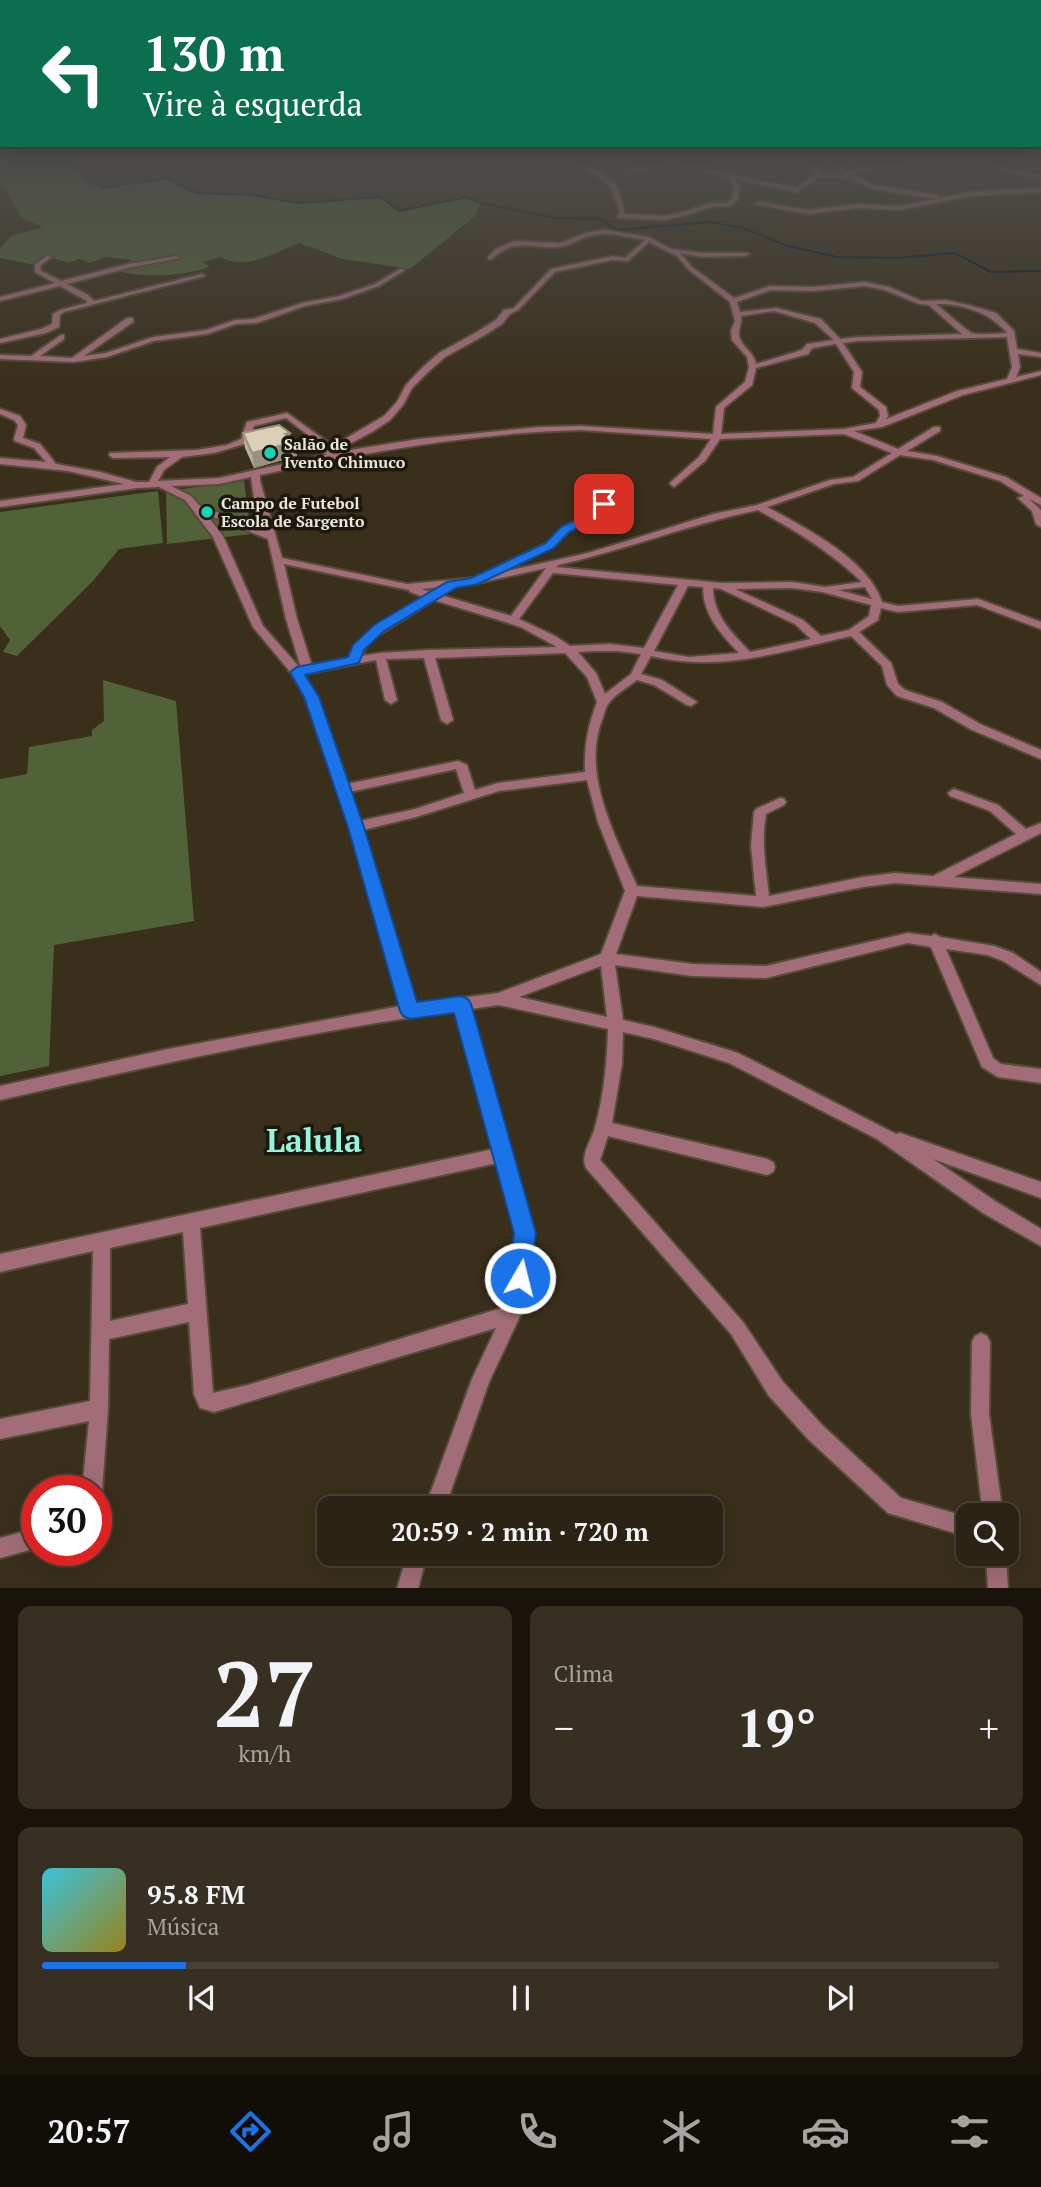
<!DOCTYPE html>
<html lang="pt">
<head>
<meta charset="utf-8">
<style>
  body { margin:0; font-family:"PT Serif",serif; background:#372f22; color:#f1f3f6; height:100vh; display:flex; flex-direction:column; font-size:26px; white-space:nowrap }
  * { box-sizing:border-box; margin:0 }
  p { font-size:23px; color:#a6a4a0 }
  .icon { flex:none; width:38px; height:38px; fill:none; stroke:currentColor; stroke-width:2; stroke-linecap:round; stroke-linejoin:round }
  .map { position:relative; height:1588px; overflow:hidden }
  .panel { display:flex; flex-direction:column; gap:18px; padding:18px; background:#18130b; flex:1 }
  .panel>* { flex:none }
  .top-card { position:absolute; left:0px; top:0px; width:1041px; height:147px; box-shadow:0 7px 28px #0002,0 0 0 2px #474034; background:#0b6e4f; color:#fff; overflow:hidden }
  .controls { position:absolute; left:956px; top:1503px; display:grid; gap:14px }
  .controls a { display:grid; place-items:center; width:63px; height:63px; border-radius:14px; background:#2b2314; box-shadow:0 7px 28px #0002,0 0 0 2px #474034; font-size:35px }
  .speed { position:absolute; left:21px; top:1475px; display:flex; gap:14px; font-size:35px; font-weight:700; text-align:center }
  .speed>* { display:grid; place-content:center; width:91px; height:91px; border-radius:50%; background:#2b2314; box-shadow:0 7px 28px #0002,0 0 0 2px #474034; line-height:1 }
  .speed .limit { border:10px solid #d22; background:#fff; color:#111 }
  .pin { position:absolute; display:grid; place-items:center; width:60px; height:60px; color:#fff; margin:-30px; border-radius:14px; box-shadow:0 4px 10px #0006 }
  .me { position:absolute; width:77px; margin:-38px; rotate:8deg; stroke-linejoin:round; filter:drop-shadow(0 0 5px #0008) }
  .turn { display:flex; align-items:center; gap:24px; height:147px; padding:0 28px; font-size:32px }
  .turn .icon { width:91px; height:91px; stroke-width:2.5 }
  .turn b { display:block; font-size:49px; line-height:60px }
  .big { font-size:52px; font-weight:700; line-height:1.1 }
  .panel .tile { flex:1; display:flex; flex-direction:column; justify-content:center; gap:10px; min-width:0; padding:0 24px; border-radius:14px; background:#372f22 }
  .panel .dial { align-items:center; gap:0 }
  .dial b { font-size:91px; line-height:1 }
  .song { display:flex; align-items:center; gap:21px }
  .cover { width:84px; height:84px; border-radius:10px; background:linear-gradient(135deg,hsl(190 70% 55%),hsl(50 70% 35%)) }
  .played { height:7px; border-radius:4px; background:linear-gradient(90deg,#1a73e8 15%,#474034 15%) }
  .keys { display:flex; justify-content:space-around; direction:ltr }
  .heat { display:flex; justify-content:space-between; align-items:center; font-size:38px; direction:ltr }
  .panel .tiles { flex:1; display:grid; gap:18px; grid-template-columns:1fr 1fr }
  .tile:last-child { grid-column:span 2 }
  .trip { position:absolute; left:317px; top:1496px; width:406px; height:70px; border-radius:14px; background:#2b2314; box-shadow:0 7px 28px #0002,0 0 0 2px #474034; font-weight:700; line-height:70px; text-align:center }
  .menu { display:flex; height:112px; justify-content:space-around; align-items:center; background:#110e08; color:#a6a4a0 }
  .menu .icon { width:49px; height:49px }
  .menu .current { color:#1a73e8 }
  .menu b { font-size:32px; color:#f1f3f6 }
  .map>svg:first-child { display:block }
  .green { fill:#516238 }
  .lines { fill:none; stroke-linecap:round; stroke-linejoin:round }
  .stream { stroke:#041927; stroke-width:2 }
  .minor-casing { stroke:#554c39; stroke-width:4 }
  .minor { fill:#a26d79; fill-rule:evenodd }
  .wall { fill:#bcb39d }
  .shaded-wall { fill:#999280 }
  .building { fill:#dbd0b7; stroke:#999280; stroke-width:2 }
  .route { fill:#1a73e8; stroke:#114b97; stroke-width:2 }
  .poi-dot { fill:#11d5b4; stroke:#1c180f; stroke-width:2.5 }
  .labels { text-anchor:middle; stroke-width:7; stroke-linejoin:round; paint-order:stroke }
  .far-poi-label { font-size:16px; font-weight:bold; fill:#ebe6d9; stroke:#1c180f; text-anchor:start }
  .near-district-label { font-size:32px; font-weight:bold; fill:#94f6de; stroke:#1c180f }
</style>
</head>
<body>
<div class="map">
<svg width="1041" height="1589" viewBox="0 0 1041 1589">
  <rect width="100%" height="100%" fill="#392f1b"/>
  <path class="green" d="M0 162H67L78 169C81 179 92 185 103 188L166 178 196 193 251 195 297 203H325L352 198 381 197 399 211C430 210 451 191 481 203L475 216 410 269 343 259 299 243C274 253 245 271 220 257L203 262 210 267C177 277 148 278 115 271L131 260 106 257 90 263 79 259 69 263 52 258 34 265 0 258V248L11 236 43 227 22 218 0 179Z
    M244 481 251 534 167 544 166 491Z
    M158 491 163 543 119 549 93 581 17 656 3 652 10 640 0 626V512Z
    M103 680 176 701 194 921 54 945 49 1066 0 1076V779L27 774 29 747 92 736V730L104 721Z"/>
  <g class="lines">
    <path class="stream" d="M67 162 78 169 88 181 103 188 166 178 196 193 253 195 297 203 381 197 399 211 467 197 481 203 556 218 602 219 617 230 710 222 743 228 788 246 837 257 897 258 955 253 991 272 1041 271"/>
    <g class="minor-casing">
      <path id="minor" d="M574 162C582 162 610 176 615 183 618 188 625 210 624 214L663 216 680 213 711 203H727L732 199 734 186 727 177 708 173 701 168 675 164 629 172 626 170 665 162 700 165 699 162H705L707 168 712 171 796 188 813 176V164L816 162 819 164V174L846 176 836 167 838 162H842V167L847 172 870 165 901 164 903 167 870 169 850 174 874 185 938 195 940 198 970 192 1041 188V192L970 196 899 210 858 208 808 214 756 204 759 202 808 210 858 204 899 206 937 199 885 191 870 188 851 179 819 177 797 192 734 179 740 186 738 200 730 206 712 207 683 216 663 220 620 218 617 216 620 212 619 208 609 184Z
        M979 162H987L1009 170 1041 175V179L1006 172Z
        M604 230 648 237 671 249 702 253H748L749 254 746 256 702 257 680 253 692 267 734 298 770 286 813 287 865 282 889 287 922 301 946 300 972 306 996 313 1014 331 1017 349 1041 353V357L1018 354 1020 367 1016 377 1041 371V375L963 395 882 427 854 431 898 449 934 427H940V431L907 451 937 456 1006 477 1041 498V505L1029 499 1041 510V527L1036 524 1032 511 1018 498 1024 496 1000 481 933 460 900 455 858 481 834 484 767 507C805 528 868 559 882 602L898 606 978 599 1041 622V629L977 605 898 612 881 608 878 620 859 632 891 663 898 684 905 690 942 702 980 724 1041 750V759L972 730 934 708 897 696 887 685 882 666 851 636C784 651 720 673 651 656L641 674 662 680 697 702 691 706 687 705 654 685 637 680C628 687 614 695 608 704 605 708 604 715 602 720 581 774 616 837 637 886L756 896 751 846 754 812 756 809 780 798 784 799 786 802 784 805 766 814C761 842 766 868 769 896L863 877 895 873 933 876 1016 834 990 811 950 796 948 793 954 789 998 805 1026 829 1041 823V833L954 877 1041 884V894L895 883 863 887 763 907 637 896 616 954 692 964 766 966 908 933 931 936 935 934 940 937 994 946 1013 953 1041 972V985L1003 961 988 955 946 949 993 1058 1001 1064 1041 1069V1083L998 1077 982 1067 931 947 908 943 766 978 692 976 615 965 623 1020 654 1027 738 1053 896 1134 900 1133 1041 1182V1198L933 1159 995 1201 1041 1229V1246L983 1213 877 1139 729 1063 654 1039 623 1032 622 1064 612 1123 767 1159 773 1162 775 1167 773 1172 767 1175 608 1136 600 1160 743 1322 783 1382 823 1426 901 1498 968 1517V1537L888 1513 809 1440 769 1396 731 1334 586 1168C580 1154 592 1141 595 1127 604 1096 607 1062 608 1029L499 1005 470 1009 533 1233V1259L521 1314 489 1382 445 1508H425L472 1379 496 1328 214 1412 200 1408 194 1394 189 1322 109 1339 108 1409 102 1491 99 1498 96 1499V1491H82L89 1421 0 1439V1419L90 1401 93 1251 0 1272V1254L494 1149 456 1011C302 1032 151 1066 0 1100V1086L168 1049 401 1006 350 827 305 697 292 674 253 627 213 537 185 500 159 487 137 488 0 507V501L124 484 68 471 0 464V458L46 462 34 448 15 441 14 439 18 425 14 420 0 414V409L20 416 26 425 23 438 40 444 56 464 100 472 136 482H149L157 467 170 457 113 458 109 455 110 453 197 450 227 445 241 439 247 422 287 413 333 446 384 416 397 402 406 385 422 368 439 353 477 332 496 320 504 310 514 308 551 269 613 256 625 258 645 240C627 237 607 231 590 236 580 238 570 246 559 247 532 249 514 237 492 259H488V257L496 249 515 241 560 243 586 233ZM649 242 677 256 688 269 730 302 735 321 731 331 732 340 747 357 749 367 745 382 716 407 713 434 581 426 539 427 419 439 338 452 219 478 158 481 164 470 182 457 214 453 248 443 254 426 286 418 326 449 323 452 324 454H330L372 432 390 420 403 405 412 388 428 372 445 357 483 336 502 324 510 314 518 310 555 272 613 260 628 261ZM865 286 885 290 919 304 929 305 962 334 858 337 840 339 821 319 776 308 740 312 737 302 771 290 813 291ZM936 304C962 303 991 313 1007 333 996 333 982 336 972 333 967 331 942 309 936 304ZM774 311 815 323 834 340 807 344 802 350 756 364C754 352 744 349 740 339 736 332 743 324 741 316ZM1007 337 1012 367 1007 379 957 391 886 419 888 416 886 407 860 387 862 372 843 343 858 341ZM836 344 854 372 852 388 879 410 880 416 876 423 844 429 721 434 724 408 752 385 756 368 808 354 812 348ZM581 430 711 439 699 457 671 482 670 484 674 487 705 461 720 439 844 434 892 453 853 477 830 480 757 505 713 514 588 553 502 572 553 547 568 532 600 514 620 483 613 481 594 510 562 528 547 543 493 569 491 571 494 574 474 578 407 584 282 558 260 481V475C365 452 473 433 581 430ZM251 477 254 498 266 531 199 505 191 496 171 486 219 484ZM758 510C795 530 831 552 862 582L825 587 792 582 722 583 556 567 558 565C625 550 690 524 758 510ZM206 514 268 539 286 619 301 668H300L263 626 223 536ZM284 564 409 590 410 592 424 597C399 613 359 630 349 659L312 666 297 619ZM546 568 511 616 441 595V591L431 592 421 589 474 584ZM553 573H554L678 585 644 648 610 644 570 646 555 636 519 619ZM688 586 703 587C703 615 721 634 739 653L689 657 654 651ZM865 587 872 599 838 590ZM713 588 721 589 795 624 811 639 750 652C732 633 713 615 713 588ZM792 588 822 592 871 605 869 616 849 630 821 636 803 620 735 589ZM434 600 521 627 557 647 428 650 380 653 361 656 369 641ZM593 651H618L641 654 631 674 605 694 596 673 578 652ZM565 653 587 677 597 702C588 726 584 746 585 772L498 783 475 790 467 765 458 761 347 784 317 697 304 674 376 660 385 700 391 704 397 700 386 659 424 658 441 720 447 724 453 720 435 658ZM456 769 464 793 415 809 360 821 350 792ZM587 780 598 822 625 891 601 954 498 993 415 1004 363 830 416 817 499 791ZM601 966 607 1017 519 997ZM497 1163 517 1233 515 1259 505 1307 248 1385 213 1393 200 1228ZM183 1232 188 1304 110 1321V1248Z
        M47 256 52 257 40 266 41 271 61 281 128 264 177 256 180 258 128 268 67 284 88 295 94 301 202 274 205 276 64 312 60 315 59 327 46 333 0 343V339L41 329 52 324 53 314 60 310 87 303V301L60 286 0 301V297L55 283 35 272V264Z
        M400 269 405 270 379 286 342 299 305 306 257 323 236 324 207 334 154 341 107 357 74 362 0 359V355L31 356 61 335H64V339L40 356 72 358 127 318H133V322L84 356 106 353 153 337 206 330 235 320 253 319 302 303 339 296 375 284Z
        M981 1333 987 1336 990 1342 989 1414 1003 1516H983L971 1414 972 1342 975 1336Z
        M37 1528V1548L0 1558V1538Z
        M407 1554H427L418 1589H397Z
        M986 1554H1006L1008 1589H988Z"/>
    </g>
    <use href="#minor" class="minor"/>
  </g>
  <path class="wall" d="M243 433 291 439 297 456 254 468 245 448Z"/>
  <path class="shaded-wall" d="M290 433 291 443 294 442 297 456 254 468 252 453Z"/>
  <path class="building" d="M279 425 290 433 285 434 294 442 252 453 243 433Z"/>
  <linearGradient id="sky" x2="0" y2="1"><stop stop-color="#1f1a0f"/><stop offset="0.42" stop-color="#4e4d4a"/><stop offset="1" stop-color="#4e4d4a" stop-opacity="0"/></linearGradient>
  <rect width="1041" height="384" fill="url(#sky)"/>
  <path class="route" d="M600 502 610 504 589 523 569 532 554 548 478 584 456 588 384 631 364 650 359 663 305 675 319 697 364 827 417 1002 461 996 468 999 471 1004 536 1233 528 1286 520 1289 512 1286 509 1278 514 1233 454 1013 410 1019 403 1016 400 1011 348 827 304 697 290 672 297 667 348 657 353 645 374 625 447 582 471 578 546 543 561 527 580 518Z"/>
  <g class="poi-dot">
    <circle cx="270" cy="453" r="7"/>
    <circle cx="207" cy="512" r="7"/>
  </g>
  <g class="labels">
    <g class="far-poi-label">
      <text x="284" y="450">Salão de<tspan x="284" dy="18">Ivento Chimuco</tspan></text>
      <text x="221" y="509">Campo de Futebol<tspan x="221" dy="18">Escola de Sargento</tspan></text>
    </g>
    <g class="near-district-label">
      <text x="314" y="1152">Lalula</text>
    </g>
  </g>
</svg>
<div class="controls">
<a><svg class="icon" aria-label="search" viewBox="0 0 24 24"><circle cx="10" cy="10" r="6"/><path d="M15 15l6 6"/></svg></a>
</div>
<div class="speed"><div class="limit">30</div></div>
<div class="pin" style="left:604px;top:504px;background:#d93025"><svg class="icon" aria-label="arrive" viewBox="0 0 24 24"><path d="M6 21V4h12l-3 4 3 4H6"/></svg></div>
<svg class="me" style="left:520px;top:1278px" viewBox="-20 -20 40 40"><circle r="17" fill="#1a73e8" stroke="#fff" stroke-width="3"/><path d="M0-11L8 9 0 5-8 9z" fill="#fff"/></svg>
<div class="trip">20:59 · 2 min · 720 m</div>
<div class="top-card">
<div class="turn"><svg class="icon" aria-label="left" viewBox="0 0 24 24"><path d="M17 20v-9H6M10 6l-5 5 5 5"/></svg><div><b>130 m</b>Vire à esquerda</div></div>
</div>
</div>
<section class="panel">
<div class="tiles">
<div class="tile dial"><b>27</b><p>km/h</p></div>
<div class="tile"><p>Clima</p>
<div class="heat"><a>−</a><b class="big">19°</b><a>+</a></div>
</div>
<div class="tile">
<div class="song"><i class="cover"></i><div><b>95.8 FM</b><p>Música</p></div></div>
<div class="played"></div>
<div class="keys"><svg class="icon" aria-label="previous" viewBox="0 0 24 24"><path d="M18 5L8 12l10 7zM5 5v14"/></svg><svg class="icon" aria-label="pause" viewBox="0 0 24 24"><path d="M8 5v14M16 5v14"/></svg><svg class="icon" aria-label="next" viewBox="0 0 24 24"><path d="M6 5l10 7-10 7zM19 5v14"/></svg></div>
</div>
</div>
</section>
<nav class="menu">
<b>20:57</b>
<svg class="icon current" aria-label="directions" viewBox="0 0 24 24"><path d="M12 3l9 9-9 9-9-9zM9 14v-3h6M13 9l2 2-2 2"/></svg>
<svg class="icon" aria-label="music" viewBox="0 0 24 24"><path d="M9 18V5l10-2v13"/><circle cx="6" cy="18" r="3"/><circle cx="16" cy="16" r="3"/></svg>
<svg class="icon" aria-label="phone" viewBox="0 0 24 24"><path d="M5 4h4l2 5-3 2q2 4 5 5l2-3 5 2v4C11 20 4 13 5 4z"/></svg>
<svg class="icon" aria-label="climate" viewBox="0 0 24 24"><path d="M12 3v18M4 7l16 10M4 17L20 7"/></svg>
<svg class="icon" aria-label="car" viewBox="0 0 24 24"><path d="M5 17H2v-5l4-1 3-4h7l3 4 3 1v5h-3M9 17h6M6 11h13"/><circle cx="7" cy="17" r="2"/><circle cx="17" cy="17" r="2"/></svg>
<svg class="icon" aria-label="filters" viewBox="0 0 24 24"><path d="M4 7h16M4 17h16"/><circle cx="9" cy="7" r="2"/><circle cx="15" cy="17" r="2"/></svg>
</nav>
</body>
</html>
